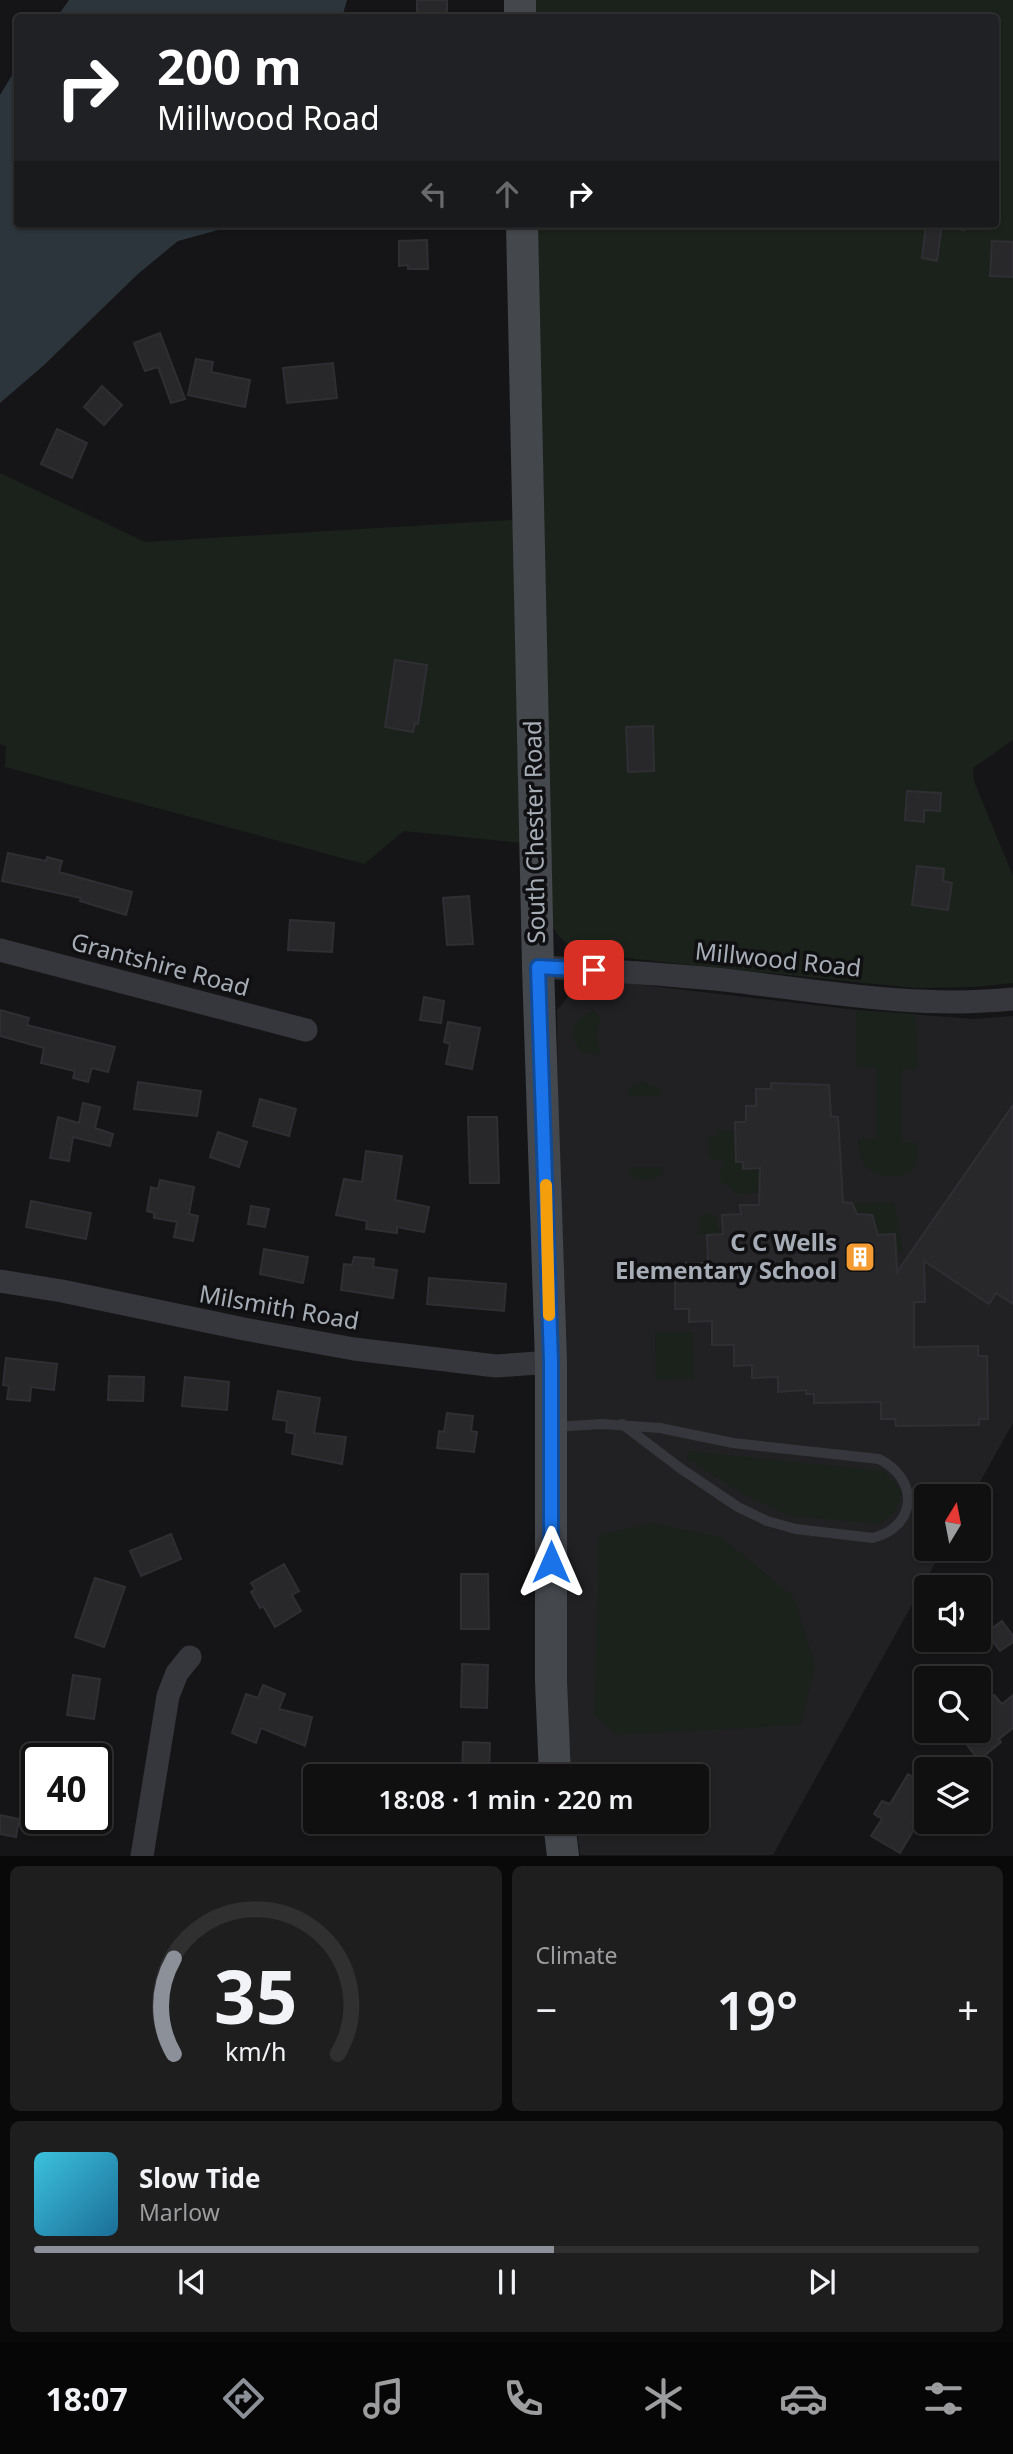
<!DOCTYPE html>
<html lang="en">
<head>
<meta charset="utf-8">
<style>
  body { margin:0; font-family:"Noto Sans",sans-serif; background:#1e1e1f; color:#f1f3f6; height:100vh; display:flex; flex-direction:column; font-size:26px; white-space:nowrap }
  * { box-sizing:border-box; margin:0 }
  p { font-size:23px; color:#9c9d9f }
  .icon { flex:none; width:38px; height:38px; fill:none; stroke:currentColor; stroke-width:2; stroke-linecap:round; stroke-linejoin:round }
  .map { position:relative; height:1856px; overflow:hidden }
  .drawer { display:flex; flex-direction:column; gap:10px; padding:10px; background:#090909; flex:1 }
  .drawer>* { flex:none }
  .banner { position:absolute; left:14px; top:14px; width:985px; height:214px; border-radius:7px; box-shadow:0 2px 5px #0004,0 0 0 2px #303031; background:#202124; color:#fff; overflow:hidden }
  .needle { width:46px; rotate:10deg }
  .controls { position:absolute; left:914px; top:1484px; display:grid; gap:14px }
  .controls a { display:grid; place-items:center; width:77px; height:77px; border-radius:7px; background:#101011; box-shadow:0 2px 5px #0004,0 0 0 2px #303031; font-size:35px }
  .speed { position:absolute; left:21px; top:1743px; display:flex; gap:14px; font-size:35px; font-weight:700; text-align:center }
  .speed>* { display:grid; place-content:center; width:91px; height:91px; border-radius:50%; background:#101011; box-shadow:0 2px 5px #0004,0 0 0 2px #303031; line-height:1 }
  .speed .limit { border:4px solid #111; border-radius:10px; background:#fff; color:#111 }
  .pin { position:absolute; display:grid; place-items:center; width:60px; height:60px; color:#fff; margin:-30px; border-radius:14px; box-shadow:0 4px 10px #0006 }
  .me { position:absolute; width:77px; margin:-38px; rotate:0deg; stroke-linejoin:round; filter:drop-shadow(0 0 5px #0008) }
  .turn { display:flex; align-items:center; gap:24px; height:147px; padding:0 28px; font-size:32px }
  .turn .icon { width:91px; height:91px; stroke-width:2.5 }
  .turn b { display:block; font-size:49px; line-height:60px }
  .lanes { display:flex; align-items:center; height:66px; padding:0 28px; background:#0003; justify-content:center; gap:35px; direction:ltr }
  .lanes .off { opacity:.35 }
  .big { font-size:52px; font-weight:600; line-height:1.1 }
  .drawer .tile { flex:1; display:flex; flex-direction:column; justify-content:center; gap:10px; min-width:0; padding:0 24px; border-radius:10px; background:#1e1e1f }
  .drawer .dial { align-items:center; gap:0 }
  .dial svg { height:182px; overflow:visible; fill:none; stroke:#303031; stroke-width:7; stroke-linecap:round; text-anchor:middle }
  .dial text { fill:#f1f3f6; stroke:none }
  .song { display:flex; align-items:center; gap:21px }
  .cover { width:84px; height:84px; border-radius:10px; background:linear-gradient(135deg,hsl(190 70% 55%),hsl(200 70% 35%)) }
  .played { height:7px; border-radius:4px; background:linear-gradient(90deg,#8c9099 55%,#303031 55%) }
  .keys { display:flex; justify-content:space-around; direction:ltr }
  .heat { display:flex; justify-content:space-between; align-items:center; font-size:38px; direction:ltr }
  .drawer .tiles { flex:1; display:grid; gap:10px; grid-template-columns:1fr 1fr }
  .tile:last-child { grid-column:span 2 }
  .trip { position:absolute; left:303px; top:1764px; width:406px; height:70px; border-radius:7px; background:#101011; box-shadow:0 2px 5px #0004,0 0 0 2px #303031; font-weight:600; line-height:70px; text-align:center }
  .menu { display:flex; height:112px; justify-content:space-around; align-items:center; background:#060607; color:#9c9d9f }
  .menu .icon { width:49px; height:49px }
  .menu .on { color:#8c9099 }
  .menu b { font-size:32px; color:#f1f3f6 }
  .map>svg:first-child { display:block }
  .built { fill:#212124 }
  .green { fill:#1b221b }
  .water { fill:#2b353b }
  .building { fill:#28282b; stroke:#2f2f33; stroke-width:2 }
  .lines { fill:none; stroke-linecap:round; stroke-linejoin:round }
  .lane { stroke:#36373c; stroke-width:10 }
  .street { stroke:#36373c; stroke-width:23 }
  .secondary { stroke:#44474c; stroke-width:32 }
  .route-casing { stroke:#114b97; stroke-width:18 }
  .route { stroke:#1a73e8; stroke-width:12 }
  .slow { stroke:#f59e0b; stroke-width:12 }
  .labels { text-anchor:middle; stroke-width:7; stroke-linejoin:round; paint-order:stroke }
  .street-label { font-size:24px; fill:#a6adb7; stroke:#101012 }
  .poi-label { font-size:24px; font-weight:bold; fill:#a6adb7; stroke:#101012; text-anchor:end }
</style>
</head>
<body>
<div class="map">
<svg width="1013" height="1856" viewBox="0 0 1013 1856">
  <rect width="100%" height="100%" fill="#151517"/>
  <path class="built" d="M600 980 856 1010 974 1019 1013 1016V1423L972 1496H926V1549H943L773 1855H580L576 1822H696V1776H571L564 1707 557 1010 575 988Z"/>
  <path class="green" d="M535 0H1013V740L973 768 974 781 1013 876V983L974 987 914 988 597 955C577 949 563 946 553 927L544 700 538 224H996V18H535Z
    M0 473 145 542 525 519 531 844 404 831 364 864 5 767 6 746 0 744Z
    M593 1010 600 1017 597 1035 600 1055 581 1052 572 1036 577 1020Z
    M856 1010 916 1014 918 1069H902V1142L918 1143V1161L910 1173C880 1182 858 1173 858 1139H876V1068L856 1067Z
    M642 1081 661 1089V1095L628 1096V1088Z
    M717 1130H735L736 1162 760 1168 759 1193 732 1194V1188H727V1184H721L720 1169H723V1162L716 1161 715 1157H709L708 1137 717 1136Z
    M629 1167H661L664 1171 657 1179 639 1180 629 1175Z
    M894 1202 903 1251H896L895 1234 878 1235 857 1214 852 1203Z
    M710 1213 718 1219V1229H723V1234L699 1235V1217Z
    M655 1332H693L694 1379 656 1380Z
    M690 1451 884 1471 902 1492 895 1512 880 1524 789 1516 748 1497 686 1458Z
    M652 1523 721 1537 794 1597 815 1665 801 1725 616 1735 594 1715 599 1535Z"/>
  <path class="water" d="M69 0H347L342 17H57Z
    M17 67 18 224H240L178 241 139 273 43 366 0 403V95Z"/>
  <path class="building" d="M417 0H447V18H417Z
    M926 224H942L937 261 922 258Z
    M427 240 428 269H408V265L399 266V241Z
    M992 241 1013 242V277L990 276Z
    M160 333 185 399 171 403 158 367 145 371 134 343Z
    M196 359 213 362 211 372 250 380 245 407 188 395Z
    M333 363 337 398 287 403 283 368Z
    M102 386 122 405 104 425 84 407Z
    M57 429 87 443 72 478 41 464Z
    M395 660 427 665 418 724 415 723 413 732 385 727Z
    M653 726 654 771 628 772 626 727Z
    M907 791 941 793 940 811 924 810V822L905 820Z
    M8 853 46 861 47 857 62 861 59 872 132 892 126 915 80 901 81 898 2 881Z
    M917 866 944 869 943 881 952 883 948 910 912 905Z
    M469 896 473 944 447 945 443 898Z
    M290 920 334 923 332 952 288 950Z
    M424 997 444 1001 441 1023 420 1020Z
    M0 1010 29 1018 27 1025 115 1047 108 1072 92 1068 88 1082 73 1078 75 1071 41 1063 44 1048 0 1036Z
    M448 1022 480 1028 472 1069 446 1064 450 1044 444 1042Z
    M138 1082 201 1091 197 1116 134 1109Z
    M771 1083 829 1085 831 1116 838 1117 843 1202 852 1203 857 1214 872 1215 878 1235 895 1234 897 1272 1013 1105V1304L996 1293 989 1304 924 1261 925 1302H914V1347L978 1346V1356H987L988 1419H979V1425L896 1426 895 1419H881V1402L814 1403V1394H806V1390L778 1392V1377L752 1378V1365L734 1366V1345H712V1321L689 1322V1309H675V1278H687L686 1263H708L707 1235 723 1234 722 1215 741 1214 740 1205H759L760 1168 743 1169V1162H736L735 1122H746V1106H756V1089H771Z
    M260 1099 296 1109 289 1136 253 1126Z
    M83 1103 100 1107 95 1128 113 1134 110 1146 73 1137 69 1161 50 1158 58 1117 79 1123Z
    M468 1117H497L499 1183H470Z
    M218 1132 247 1142 239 1167 210 1157Z
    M366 1151 402 1156 395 1200 429 1207 424 1232 397 1227V1233L366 1229 367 1221 336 1215 344 1179 362 1182Z
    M160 1180 194 1187 189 1214 198 1216 193 1241 174 1237 177 1222 154 1218V1213L147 1211 151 1187 158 1189Z
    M31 1201 91 1213 86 1239 26 1227Z
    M251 1206 269 1209 265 1227 248 1224Z
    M264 1249 308 1257 303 1283 260 1274Z
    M354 1257 374 1259 373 1267 397 1270 393 1298 341 1290 344 1264 352 1265Z
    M429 1278 506 1284 504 1311 427 1304Z
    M6 1358 57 1364 54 1390 31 1387 30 1401 7 1399 9 1386 3 1385Z
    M109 1376 144 1377 143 1401 108 1400Z
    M185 1377 229 1382 227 1410 182 1406Z
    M278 1391 320 1398 314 1433 346 1437 342 1464 292 1454 295 1434 286 1432 287 1421 273 1419Z
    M447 1413 473 1416 471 1431 477 1432 474 1452 437 1448 439 1431 444 1432Z
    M171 1534 181 1559 141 1576 130 1551Z
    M284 1564 299 1591 292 1595 301 1611 275 1627 263 1606 260 1608 251 1592 255 1589 251 1583Z
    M461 1574H488L489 1629H461Z
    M95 1578 125 1587 104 1647 75 1637Z
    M1002 1621 1013 1636V1642L1000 1651 986 1633Z
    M462 1664 488 1665 487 1708 461 1707Z
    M73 1675 100 1679 94 1719 67 1715Z
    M263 1685 285 1694 279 1709 312 1717 305 1746 261 1728 256 1743 232 1733 246 1694 258 1698Z
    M994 1695 1002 1704 1013 1695V1728L999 1739 1001 1742 979 1760 956 1731H978V1708Z
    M463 1742 490 1743 489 1776H462Z
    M908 1774 926 1784V1801L912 1823 916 1826 900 1853 871 1836 882 1819 874 1814 882 1801 890 1804Z
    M0 1815 19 1819 16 1837 0 1834Z"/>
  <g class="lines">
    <path class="lane" d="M963 224V226
      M554 1427 602 1424 660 1428 733 1443 879 1459C919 1479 918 1526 873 1538L796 1529 767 1521 738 1507 680 1468 622 1424"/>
    <path class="street" d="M0 950 306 1030
      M538 967C601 970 663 974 725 980 820 991 918 1009 1013 999
      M0 1281 62 1291 244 1329 354 1349 496 1366 551 1362
      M142 1856 168 1696 177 1673 190 1657"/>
    <path class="secondary" d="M520 18V0
      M522 224 538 967 551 1362V1681L555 1776
      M559 1822 563 1856"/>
  </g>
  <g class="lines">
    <g class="route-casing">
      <path id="route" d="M551 1562V1362L538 967 594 970"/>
    </g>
    <use href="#route" class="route"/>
    <path class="slow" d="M546 1185 549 1315"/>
  </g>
  <defs>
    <g id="building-square" transform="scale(1.575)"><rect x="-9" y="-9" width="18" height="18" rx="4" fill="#f39b30" stroke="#101012"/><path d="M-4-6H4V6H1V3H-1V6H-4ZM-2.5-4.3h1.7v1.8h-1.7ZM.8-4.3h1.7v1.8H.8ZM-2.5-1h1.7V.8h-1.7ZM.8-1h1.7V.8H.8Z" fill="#fff"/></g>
  </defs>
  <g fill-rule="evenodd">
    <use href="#building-square" x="860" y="1257"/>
  </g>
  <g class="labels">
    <g class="street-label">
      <text transform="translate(535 832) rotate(-91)" y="8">South Chester Road</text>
      <text transform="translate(778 960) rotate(6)" y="8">Millwood Road</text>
      <text transform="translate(160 965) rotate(15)" y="8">Grantshire Road</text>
      <text transform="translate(279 1308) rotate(10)" y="8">Milsmith Road</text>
    </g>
    <g class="poi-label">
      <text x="837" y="1251">C C Wells<tspan x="837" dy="28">Elementary School</tspan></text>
    </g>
  </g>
</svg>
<div class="controls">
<a><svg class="needle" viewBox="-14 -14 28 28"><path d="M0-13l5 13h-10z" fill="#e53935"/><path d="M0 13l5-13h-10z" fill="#9c9d9f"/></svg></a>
<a><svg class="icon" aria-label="sound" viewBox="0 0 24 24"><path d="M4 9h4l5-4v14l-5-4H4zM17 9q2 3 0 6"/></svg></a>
<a><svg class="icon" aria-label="search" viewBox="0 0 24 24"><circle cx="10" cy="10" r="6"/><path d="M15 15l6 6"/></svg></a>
<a><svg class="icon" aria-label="layers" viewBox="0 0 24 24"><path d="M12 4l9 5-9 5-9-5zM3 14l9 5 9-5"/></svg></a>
</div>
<div class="speed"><div class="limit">40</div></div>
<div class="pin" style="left:594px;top:970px;background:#d93025"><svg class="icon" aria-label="arrive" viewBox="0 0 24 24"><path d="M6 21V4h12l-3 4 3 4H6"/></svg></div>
<svg class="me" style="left:551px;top:1562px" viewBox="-20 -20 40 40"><path d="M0-17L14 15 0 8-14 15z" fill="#1a73e8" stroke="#fff" stroke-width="4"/></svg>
<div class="trip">18:08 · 1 min · 220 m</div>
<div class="banner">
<div class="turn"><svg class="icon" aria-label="right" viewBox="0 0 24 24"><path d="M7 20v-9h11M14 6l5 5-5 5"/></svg><div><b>200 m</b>Millwood Road</div></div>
<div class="lanes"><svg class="icon off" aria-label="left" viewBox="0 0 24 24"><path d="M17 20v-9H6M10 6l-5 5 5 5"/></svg><svg class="icon off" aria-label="ahead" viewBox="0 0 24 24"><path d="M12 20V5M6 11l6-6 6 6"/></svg><svg class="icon" aria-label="right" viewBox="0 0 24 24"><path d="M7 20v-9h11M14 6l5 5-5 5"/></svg></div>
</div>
</div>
<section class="drawer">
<div class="tiles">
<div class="tile dial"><svg viewBox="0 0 100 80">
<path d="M14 69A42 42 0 1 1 86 69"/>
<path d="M14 69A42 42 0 0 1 14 27" stroke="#8c9099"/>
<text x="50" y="56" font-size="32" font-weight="700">35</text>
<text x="50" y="72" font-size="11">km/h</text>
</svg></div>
<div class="tile"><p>Climate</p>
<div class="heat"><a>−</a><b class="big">19°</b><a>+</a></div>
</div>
<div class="tile">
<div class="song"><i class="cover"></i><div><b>Slow Tide</b><p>Marlow</p></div></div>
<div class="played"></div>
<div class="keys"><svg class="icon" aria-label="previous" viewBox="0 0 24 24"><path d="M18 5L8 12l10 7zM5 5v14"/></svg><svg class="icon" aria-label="pause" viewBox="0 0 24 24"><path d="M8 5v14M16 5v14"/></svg><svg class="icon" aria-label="next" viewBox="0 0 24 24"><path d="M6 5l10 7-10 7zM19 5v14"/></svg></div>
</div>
</div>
</section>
<nav class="menu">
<b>18:07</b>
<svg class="icon on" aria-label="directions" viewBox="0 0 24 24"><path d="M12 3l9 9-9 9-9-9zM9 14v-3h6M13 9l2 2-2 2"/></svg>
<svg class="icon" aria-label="music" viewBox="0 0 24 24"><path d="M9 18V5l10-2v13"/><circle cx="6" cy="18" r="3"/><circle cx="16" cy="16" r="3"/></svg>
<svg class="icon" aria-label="phone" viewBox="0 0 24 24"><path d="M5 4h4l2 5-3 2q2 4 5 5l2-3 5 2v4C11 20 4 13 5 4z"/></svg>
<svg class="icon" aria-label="climate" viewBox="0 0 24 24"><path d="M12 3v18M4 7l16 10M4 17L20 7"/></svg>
<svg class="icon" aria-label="car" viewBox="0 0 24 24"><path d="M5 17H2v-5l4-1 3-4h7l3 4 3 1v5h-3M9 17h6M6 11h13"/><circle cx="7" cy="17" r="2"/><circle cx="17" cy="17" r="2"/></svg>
<svg class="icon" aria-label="filters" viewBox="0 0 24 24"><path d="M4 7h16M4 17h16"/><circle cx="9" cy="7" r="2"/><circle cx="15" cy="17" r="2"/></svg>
</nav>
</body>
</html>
